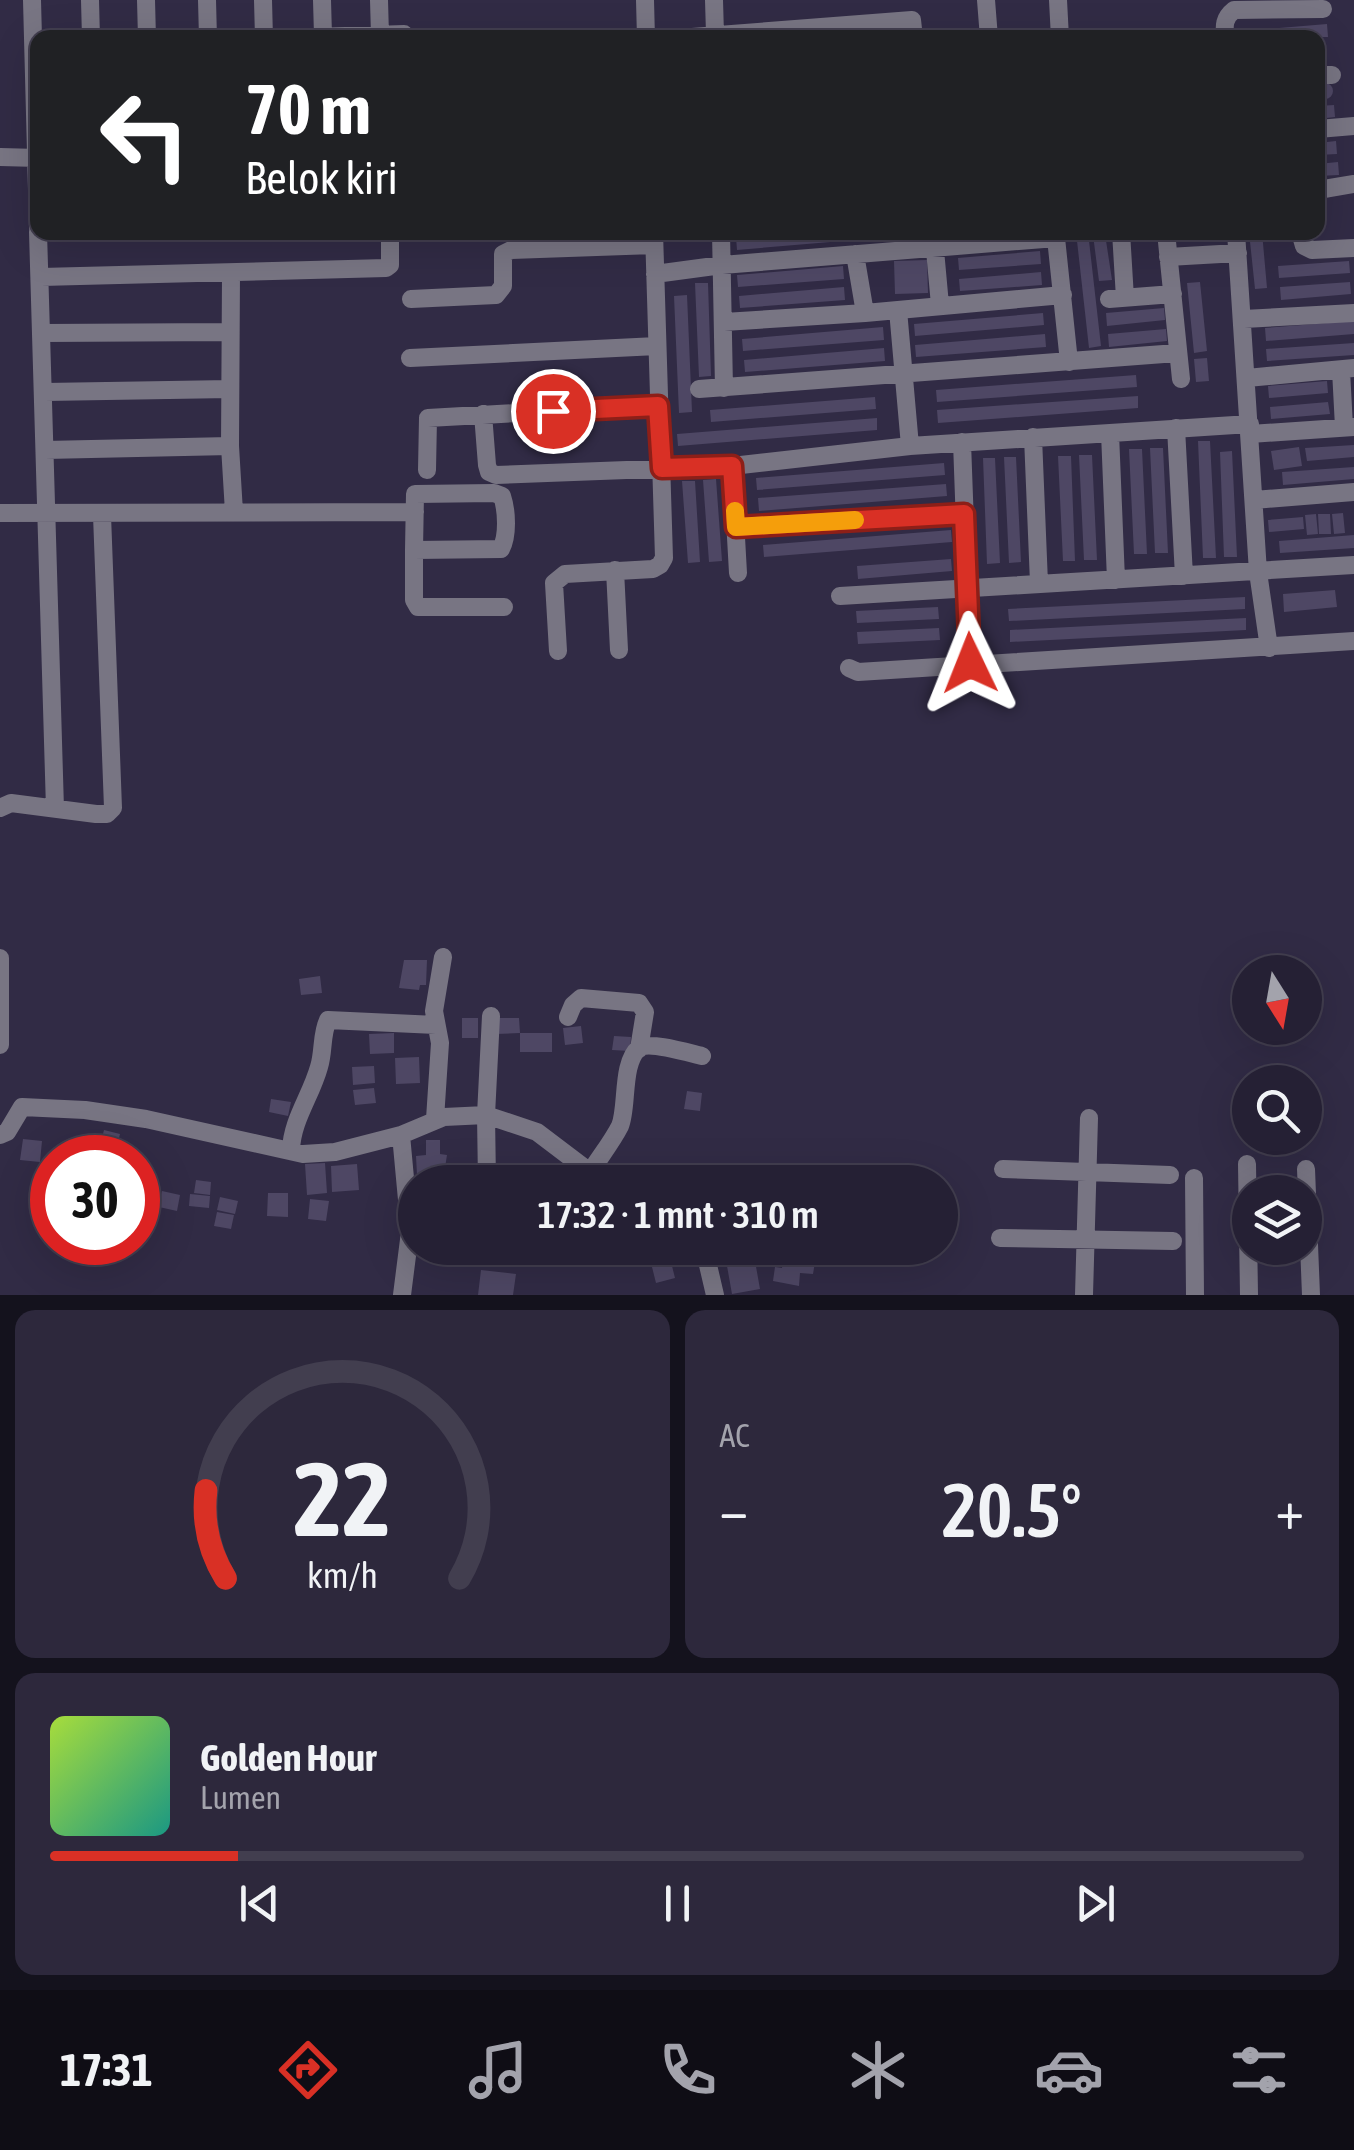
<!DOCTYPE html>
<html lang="id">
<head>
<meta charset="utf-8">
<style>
  body { margin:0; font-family:"Asap Condensed",sans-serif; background:#2d283c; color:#f1f3f6; height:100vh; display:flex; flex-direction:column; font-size:38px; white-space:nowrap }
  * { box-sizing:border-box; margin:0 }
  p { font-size:32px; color:#a3a3ac }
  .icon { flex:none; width:55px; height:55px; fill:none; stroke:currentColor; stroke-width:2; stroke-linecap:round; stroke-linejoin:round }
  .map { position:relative; height:1295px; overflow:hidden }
  .sheet { display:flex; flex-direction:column; gap:15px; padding:15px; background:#14121d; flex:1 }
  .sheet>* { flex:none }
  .hud { position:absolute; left:30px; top:30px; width:1295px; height:210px; border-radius:20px; box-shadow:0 10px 40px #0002,0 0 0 2px #423e4f; background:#202124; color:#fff; overflow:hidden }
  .needle { width:65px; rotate:169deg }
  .tools { position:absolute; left:1232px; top:955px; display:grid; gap:20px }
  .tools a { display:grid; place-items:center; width:90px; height:90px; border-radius:50%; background:#252034; box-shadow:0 10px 40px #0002,0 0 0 2px #423e4f; font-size:50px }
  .speed { position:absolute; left:30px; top:1135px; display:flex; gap:20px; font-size:50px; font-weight:700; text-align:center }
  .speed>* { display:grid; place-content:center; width:130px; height:130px; border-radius:50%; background:#252034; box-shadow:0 10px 40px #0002,0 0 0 2px #423e4f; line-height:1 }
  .speed .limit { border:15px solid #d22; background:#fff; color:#111 }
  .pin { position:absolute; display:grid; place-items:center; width:85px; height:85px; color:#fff; margin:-42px; border:5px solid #fff; border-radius:50%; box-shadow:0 2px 10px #0007 }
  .me { position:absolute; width:110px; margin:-55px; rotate:358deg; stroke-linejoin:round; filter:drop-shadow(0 0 8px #0008) }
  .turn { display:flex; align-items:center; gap:35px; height:210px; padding:0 50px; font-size:45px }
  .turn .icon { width:130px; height:130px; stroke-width:2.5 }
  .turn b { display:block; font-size:70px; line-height:85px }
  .big { font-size:75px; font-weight:600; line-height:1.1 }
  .sheet .card { flex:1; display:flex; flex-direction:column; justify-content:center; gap:15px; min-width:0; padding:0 35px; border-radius:20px; background:#2d283c }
  .sheet .dial { align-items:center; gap:0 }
  .dial svg { height:260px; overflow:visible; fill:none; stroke:#423e4f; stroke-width:7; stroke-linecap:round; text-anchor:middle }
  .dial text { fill:#f1f3f6; stroke:none }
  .song { display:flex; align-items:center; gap:30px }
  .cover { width:120px; height:120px; border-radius:15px; background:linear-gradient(135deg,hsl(80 70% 55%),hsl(170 70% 35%)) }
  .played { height:10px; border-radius:5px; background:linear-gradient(90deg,#d93025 15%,#423e4f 15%) }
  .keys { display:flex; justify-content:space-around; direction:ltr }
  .heat { display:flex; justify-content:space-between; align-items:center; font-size:55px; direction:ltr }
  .sheet .tiles { flex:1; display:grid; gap:15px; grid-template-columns:1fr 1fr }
  .card:last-child { grid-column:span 2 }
  .trip { position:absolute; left:398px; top:1165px; width:560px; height:100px; border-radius:50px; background:#252034; box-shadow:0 10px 40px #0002,0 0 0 2px #423e4f; font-weight:600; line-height:100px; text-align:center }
  .dock { display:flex; height:160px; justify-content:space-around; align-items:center; background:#0f0d15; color:#a3a3ac }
  .dock .icon { width:70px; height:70px }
  .dock .active { color:#d93025 }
  .dock b { font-size:45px; color:#f1f3f6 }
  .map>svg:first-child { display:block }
  .building { fill:#4e4764 }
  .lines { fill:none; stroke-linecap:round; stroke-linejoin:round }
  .minor { stroke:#787583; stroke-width:18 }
  .route-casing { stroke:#8d1f18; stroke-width:25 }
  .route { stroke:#d93025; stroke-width:18 }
  .slow { stroke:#f59e0b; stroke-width:18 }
</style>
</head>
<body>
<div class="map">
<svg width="1354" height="1295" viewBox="0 0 1354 1295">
  <rect width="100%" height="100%" fill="#312b45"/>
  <path class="building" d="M1327 24 1328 37 1257 38 1256 30Z
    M1317 91a8 8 0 1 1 16 0a8 8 0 1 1-16 0Z
    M1334 105 1335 117 1318 119V106Z
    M1336 141 1337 154 1318 155V143Z
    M1338 162 1339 175 1318 176V164Z
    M797 232H878V238L737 250 736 237Z
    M1076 232H1088L1101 346 1089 348Z
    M1249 232H1262L1267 288 1255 289Z
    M1105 234 1112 280 1099 281 1093 235Z
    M1040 251 1041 264 959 270 958 258Z
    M927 260 928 293 895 294 894 261Z
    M1349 261 1350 273 1279 278 1278 266Z
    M843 266 844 279 738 287 737 275Z
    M1041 272 1042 285 960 291 959 279Z
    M1200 282 1207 351 1194 353 1187 283Z
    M1350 282 1351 294 1281 300 1280 287Z
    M695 283H708L711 376 699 377Z
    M844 287 845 300 740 308 739 296Z
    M687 295 692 412 679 413 674 296Z
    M1164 308 1165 320 1107 326 1106 313Z
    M1043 313 1044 325 915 336 914 324Z
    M1354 321V334L1266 341 1265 328Z
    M883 327 884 340 743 351 742 339Z
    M1166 329 1167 341 1109 347 1108 334Z
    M1045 334 1046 347 916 357 915 345Z
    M1354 343V355L1267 361 1266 349Z
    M884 348 885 361 745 372 744 360Z
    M1207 358 1209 381 1196 382 1194 359Z
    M1136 375 1137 387 937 402 936 390Z
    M1327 381 1328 393 1269 398 1268 386Z
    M1138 396V408L938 423 937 410Z
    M875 397 876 409 711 422 710 410Z
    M1328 402 1330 414 1271 419 1270 407Z
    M877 418V430L678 446 677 434Z
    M1198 441H1210L1216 558H1203Z
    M1354 445V457L1307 461 1305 448Z
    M1299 447 1302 466 1274 470 1271 451Z
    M1150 448H1163L1168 553H1155Z
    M1129 449H1142L1147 554H1134Z
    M1232 451 1237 557H1224L1220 452Z
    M1079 455H1092L1097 560H1084Z
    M1058 456H1071L1075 561H1063Z
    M1004 457H1016L1021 562 1009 563Z
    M983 458H995L1000 563 987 564Z
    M944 463 945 475 757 490 756 478Z
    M1354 467V479L1283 485 1282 472Z
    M716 479 722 561 709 562 703 480Z
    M682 481H695L700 562 688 563Z
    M946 484 947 496 759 511 758 498Z
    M1343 513 1345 533 1334 534 1332 514Z
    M1316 514 1318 534 1307 535 1305 515Z
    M1318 514H1330L1331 534H1319Z
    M1303 517 1304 529 1269 532 1268 520Z
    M951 530 952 542 764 557 763 545Z
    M1354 535V548L1280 553 1279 541Z
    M951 559 952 571 858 579 857 566Z
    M1335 590 1337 607 1284 612 1283 594Z
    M1245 597V609L1009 621 1008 609Z
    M938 607 939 619 857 623 856 611Z
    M1246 618V630L1010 642V630Z
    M939 628 940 640 858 644 857 632Z
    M404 960H427L426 985H420L419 990 399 988Z
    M320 976 322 993 301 995 299 979Z
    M462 1018H478V1038H462Z
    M496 1018H519L520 1033 496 1034Z
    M581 1026 583 1043 565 1045 563 1028Z
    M394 1033V1053L370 1054 369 1034Z
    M520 1033H552V1052H520Z
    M614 1036 631 1037 630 1051 612 1050Z
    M419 1057 420 1083 396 1084 395 1058Z
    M374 1066 375 1083 353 1085 352 1067Z
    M374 1088 376 1103 355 1105 353 1090Z
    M687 1091 702 1093 700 1111 684 1109Z
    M271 1099 291 1102 288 1116 269 1112Z
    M104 1130 120 1134 114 1158H97Z
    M23 1139 42 1141 40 1162 20 1160Z
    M426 1140H440V1154L447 1155 444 1174 417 1175 416 1156 426 1155Z
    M325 1163 327 1193 307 1195 305 1164Z
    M357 1164 359 1190 332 1192 331 1166Z
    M462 1170H477V1182H462Z
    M196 1180 211 1182 210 1195 194 1193Z
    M162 1191 180 1195 177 1211 159 1207Z
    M268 1193H288V1217L267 1216Z
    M190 1194 210 1196 209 1208 189 1206Z
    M220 1197 238 1201 235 1214 217 1210Z
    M310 1199 329 1201 326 1221 308 1219Z
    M217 1212 234 1215 231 1229 214 1226Z
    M783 1257 815 1262 813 1274 800 1273 799 1286 773 1281 775 1267 782 1268Z
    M755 1261 760 1289 732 1294 727 1266Z
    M671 1262 675 1278 656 1283 652 1267Z
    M481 1270 516 1274 513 1295H478Z"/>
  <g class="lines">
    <path class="minor" d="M32 0 38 228
      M90 0 91 38
      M146 0 147 38
      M207 0 208 38
      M263 0 264 38
      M322 0 323 35
      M379 0 380 35
      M645 0 646 38
      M714 0 715 34
      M986 0 989 38
      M1058 0 1060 38
      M286 38 404 34
      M679 38 912 20 914 38
      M1225 38C1224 25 1224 18 1234 10L1323 9
      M1318 75H1332
      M1318 129 1354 126
      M0 157 38 158
      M1318 190 1354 184
      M38 232 55 809
      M721 232 724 388
      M1121 232 1125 298
      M1166 232 1181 379
      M1236 232 1258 572 1269 648
      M1300 232 1304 246 1312 250 1354 248
      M935 250 940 305
      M855 254 865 313
      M1168 257 1238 253
      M231 274 230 446 234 512
      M655 274 722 265 1056 238 1069 362
      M41 277 386 268 390 265V232
      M411 299 496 295 503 286V254L511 250 654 245
      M1109 299 1173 294
      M898 310 910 446
      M1244 319 1354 313
      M724 322 865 313 1063 295
      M43 333 230 332
      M410 358 657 346
      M1341 370 1344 427
      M1247 378 1354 368
      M699 389 1177 353
      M45 392 230 389
      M483 414 487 465 489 472 496 475 732 466 910 446 1250 424
      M1176 428 1184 576
      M1110 433 1116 580
      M1250 434 1354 427
      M1033 437 1039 583
      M962 442 970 663
      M45 450 230 446
      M732 466 738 573
      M427 470 428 418 659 405
      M494 493 502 496C507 511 508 536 501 549L414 550 415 494Z
      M1254 500 1354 492
      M0 513 415 512
      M735 527 964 513
      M414 550V600L418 607H504
      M615 570 619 650
      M840 596 1354 565
      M558 651 554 583 565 574 653 569 660 565 664 558 654 232
      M849 668 858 672 1354 641
      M0 808 11 803 96 814H107L113 808 102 515
      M0 958V1045
      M568 1017 573 1005 581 998 639 1003 645 1012 639 1049
      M435 1119 440 1043 434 1011 443 957
      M0 1135 7 1132 22 1107 85 1110 146 1119 303 1154 335 1152 401 1135 444 1117 486 1115 537 1132 603 1182
      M401 1135 410 1232 402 1295
      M291 1150C292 1120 311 1096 319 1067 324 1051 321 1035 328 1020L436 1025
      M1247 1164 1249 1295
      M1003 1169 1170 1175
      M1306 1169 1311 1295
      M589 1174C599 1158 612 1142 620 1126 628 1107 621 1063 639 1048 649 1041 689 1053 702 1056
      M1194 1178 1195 1295
      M487 1182 486 1115 491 1016
      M794 1182 803 1175
      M1000 1238 1173 1241
      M704 1248 715 1295
      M1084 1295 1089 1118"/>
  </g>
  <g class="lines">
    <g class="route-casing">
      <path id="route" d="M553 411 658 406 662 468 732 466 736 527 964 514 970 663"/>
    </g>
    <use href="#route" class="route"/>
    <path class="slow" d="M735 511 736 527 855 520"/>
  </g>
</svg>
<div class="tools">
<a><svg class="needle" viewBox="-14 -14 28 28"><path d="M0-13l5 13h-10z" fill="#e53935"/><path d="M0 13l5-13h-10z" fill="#a3a3ac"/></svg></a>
<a><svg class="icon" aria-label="search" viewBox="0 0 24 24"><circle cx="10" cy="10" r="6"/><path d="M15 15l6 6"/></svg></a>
<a><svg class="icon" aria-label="layers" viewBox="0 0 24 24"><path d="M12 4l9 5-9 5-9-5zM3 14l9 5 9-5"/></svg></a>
</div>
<div class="speed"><div class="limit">30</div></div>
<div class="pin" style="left:553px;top:411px;background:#d93025"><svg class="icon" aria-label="arrive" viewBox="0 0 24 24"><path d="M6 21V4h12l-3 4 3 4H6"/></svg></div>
<svg class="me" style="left:970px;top:663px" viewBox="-20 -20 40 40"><path d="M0-17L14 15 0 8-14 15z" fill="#d93025" stroke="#fff" stroke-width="4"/></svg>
<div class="trip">17:32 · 1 mnt · 310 m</div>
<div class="hud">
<div class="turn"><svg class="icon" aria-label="left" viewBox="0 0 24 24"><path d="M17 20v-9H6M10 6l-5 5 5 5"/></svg><div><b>70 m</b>Belok kiri</div></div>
</div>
</div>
<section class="sheet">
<div class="tiles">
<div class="card dial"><svg viewBox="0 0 100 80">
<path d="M14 69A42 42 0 1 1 86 69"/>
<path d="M14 69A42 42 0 0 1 8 42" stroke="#d93025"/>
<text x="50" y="56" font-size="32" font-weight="700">22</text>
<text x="50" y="72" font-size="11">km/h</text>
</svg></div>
<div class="card"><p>AC</p>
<div class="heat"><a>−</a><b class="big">20.5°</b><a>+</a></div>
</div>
<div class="card">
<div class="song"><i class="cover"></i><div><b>Golden Hour</b><p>Lumen</p></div></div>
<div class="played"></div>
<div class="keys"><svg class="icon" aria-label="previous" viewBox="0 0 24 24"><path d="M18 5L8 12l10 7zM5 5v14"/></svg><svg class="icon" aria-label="pause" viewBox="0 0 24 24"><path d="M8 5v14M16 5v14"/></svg><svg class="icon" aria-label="next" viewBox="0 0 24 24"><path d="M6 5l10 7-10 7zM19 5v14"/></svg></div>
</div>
</div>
</section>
<nav class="dock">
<b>17:31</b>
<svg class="icon active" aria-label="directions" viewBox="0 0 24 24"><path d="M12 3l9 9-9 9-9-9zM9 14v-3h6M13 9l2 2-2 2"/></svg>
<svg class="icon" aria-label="music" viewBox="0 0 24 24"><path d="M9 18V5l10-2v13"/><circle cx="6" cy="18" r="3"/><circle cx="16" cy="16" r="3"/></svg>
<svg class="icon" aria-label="phone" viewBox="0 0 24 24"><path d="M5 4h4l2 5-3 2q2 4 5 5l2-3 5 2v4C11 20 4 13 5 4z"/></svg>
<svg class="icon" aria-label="climate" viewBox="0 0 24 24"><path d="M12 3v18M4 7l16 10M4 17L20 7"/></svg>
<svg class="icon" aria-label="car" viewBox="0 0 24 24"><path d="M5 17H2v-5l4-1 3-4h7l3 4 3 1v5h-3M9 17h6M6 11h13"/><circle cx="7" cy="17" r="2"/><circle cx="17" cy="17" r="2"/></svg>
<svg class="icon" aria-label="filters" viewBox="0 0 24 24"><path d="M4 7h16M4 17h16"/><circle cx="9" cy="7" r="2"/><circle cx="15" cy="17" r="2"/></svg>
</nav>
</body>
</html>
